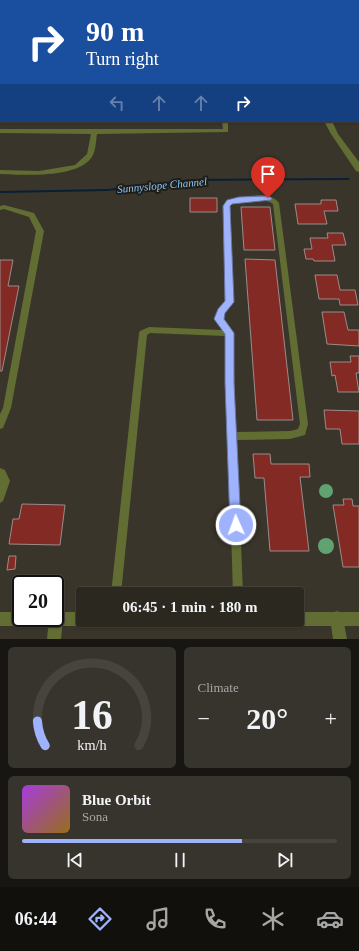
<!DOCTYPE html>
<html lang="en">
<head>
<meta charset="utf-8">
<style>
  body { margin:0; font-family:"Times New Roman",serif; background:#37342d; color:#f1f3f6; height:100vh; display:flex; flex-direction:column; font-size:15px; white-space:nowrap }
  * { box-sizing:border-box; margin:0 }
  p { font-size:13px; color:#a6a6a5 }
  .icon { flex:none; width:22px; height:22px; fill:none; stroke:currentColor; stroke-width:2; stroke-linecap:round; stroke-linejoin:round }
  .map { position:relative; height:639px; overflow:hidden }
  .details { display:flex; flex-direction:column; gap:8px; padding:8px; background:#181612; flex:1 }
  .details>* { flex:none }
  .hud { position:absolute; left:0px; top:0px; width:359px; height:122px; box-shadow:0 1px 3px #0004,0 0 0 1px #47443e; background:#1a4fa0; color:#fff; overflow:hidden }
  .speed { position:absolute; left:12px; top:575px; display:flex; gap:8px; font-size:20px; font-weight:700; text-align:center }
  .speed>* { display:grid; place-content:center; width:52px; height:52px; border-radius:50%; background:#2b2820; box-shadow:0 1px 3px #0004,0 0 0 1px #47443e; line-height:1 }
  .speed .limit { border:2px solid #111; border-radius:6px; background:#fff; color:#111 }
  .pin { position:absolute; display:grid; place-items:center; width:34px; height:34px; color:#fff; margin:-41px -17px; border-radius:50% 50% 50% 0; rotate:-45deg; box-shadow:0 0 4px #0007 }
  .pin .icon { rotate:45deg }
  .me { position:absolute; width:44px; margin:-22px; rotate:358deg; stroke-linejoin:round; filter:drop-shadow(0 0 3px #0008) }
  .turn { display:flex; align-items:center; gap:14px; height:84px; padding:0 20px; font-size:18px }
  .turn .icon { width:52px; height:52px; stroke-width:2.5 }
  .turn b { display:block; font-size:28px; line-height:34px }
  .lanes { display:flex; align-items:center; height:38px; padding:0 20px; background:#0003; justify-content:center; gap:20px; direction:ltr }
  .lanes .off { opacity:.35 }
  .big { font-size:30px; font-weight:700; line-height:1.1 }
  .details .widget { flex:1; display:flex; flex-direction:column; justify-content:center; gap:6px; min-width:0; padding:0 14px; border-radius:6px; background:#37342d }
  .details .dial { align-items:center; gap:0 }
  .dial svg { height:104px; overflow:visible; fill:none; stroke:#47443e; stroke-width:7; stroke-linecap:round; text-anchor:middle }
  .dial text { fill:#f1f3f6; stroke:none }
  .song { display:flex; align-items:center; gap:12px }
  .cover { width:48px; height:48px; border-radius:6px; background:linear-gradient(135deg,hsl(280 70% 55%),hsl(40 70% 35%)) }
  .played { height:4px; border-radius:2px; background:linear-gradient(90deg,#9fb3fd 70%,#47443e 70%) }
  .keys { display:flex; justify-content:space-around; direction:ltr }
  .heat { display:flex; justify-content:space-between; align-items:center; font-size:22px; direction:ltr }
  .details .tiles { flex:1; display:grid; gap:8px; grid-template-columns:1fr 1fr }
  .widget:last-child { grid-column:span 2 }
  .trip { position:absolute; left:76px; top:587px; width:228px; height:40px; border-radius:4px; background:#2b2820; box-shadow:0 1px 3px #0004,0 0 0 1px #47443e; font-weight:700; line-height:40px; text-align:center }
  .dock { display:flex; height:64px; justify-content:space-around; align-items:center; background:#11100d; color:#a6a6a5 }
  .dock .icon { width:28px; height:28px }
  .dock .current { color:#9fb3fd }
  .dock b { font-size:18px; color:#f1f3f6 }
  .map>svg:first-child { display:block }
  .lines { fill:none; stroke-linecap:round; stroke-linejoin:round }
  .stream { fill:#082035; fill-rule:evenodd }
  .building { fill:#842a24; stroke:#9a8c8a }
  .service { fill:#616d33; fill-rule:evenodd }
  .minor { fill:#616d33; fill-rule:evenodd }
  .tertiary { fill:#616d33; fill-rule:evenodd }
  .tree { fill:#61a272 }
  .route { fill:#9fb3fd; stroke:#6774a4 }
  .labels { text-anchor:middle; stroke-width:4; stroke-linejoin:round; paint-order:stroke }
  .water-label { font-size:11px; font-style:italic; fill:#8dc4f7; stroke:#1e1d18 }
</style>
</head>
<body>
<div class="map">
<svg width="359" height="639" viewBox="0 0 359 639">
  <rect width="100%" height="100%" fill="#39352b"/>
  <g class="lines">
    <path class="stream" d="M348 178 350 179 349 180 192 181 108 191 0 193V191L108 189 192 179Z"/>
  </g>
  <path class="building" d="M190 198H217V212H190Z
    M321 200H336L338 211H324L327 224H298L295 204H321Z
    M241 207H270L275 250H244Z
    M327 233H343L346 245H332L335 261H314L313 259H306L304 249H312L310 238H328Z
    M245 259 275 260 293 420H257Z
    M0 260H13L8 286H19L2 371H0Z
    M315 275H337L340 290H355L358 305H340L339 299H319Z
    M322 312H344L348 330H359V346L327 344Z
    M350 356H359V373H356L359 392H338L335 375 332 376 330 362H351Z
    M324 410 359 411V444H342L340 429H326Z
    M253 454H270L271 464H309L310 477H300L309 551H270L264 478H255Z
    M343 499H352L353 506H359V567H343L333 505H344Z
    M22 504 65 505 60 545 9 544 13 519H19Z
    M9 556H16L15 569 7 570Z"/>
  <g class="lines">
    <path class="service" d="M95 0H120V1H95Z
      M0 86H1V90H0Z
      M0 102H1V106H0Z
      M222 121H228V132L97 134C96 140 96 149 93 155 81 179 23 175 0 174V170L39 171 75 165 87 154 91 134 0 133V129H223Z
      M247 196C258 195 272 194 279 203L308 424 305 435 290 439 237 440 243 594H233L225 336 150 333 147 335 121 594H111L139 333 140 331 149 327 222 330 215 319 218 310 226 301 224 206 228 200ZM261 200 270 202 273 204 300 424 298 429 290 431 236 432 233 333 223 319 225 313 234 302 230 206 232 204Z
      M4 205 34 213 44 231 11 408 3 428 0 429V414L3 408 36 231 29 217 4 209 0 210V206Z
      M0 468 5 470 10 481 3 501 0 503Z"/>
    <path class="minor" d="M298 0H304V1H298Z
      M324 121H332L338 134 359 162V172L356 171 331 134Z
      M337 611 342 613 347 639H333L330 618 332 613Z
      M56 612 61 614 63 619 61 639H47L49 619 55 618Z"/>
    <path class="tertiary" d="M0 612H21V618H55V612H83V620H89L88 624 83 626H0Z
      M297 612H359V626H297L292 624 291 620H297Z"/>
  </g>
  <g class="tree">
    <circle cx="326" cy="491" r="7"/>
    <circle cx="326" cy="546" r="8"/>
  </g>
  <path class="route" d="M268 196 272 198 271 200 232 204 230 206 234 302 225 313 224 319 234 333V383L241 525 239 529 236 531 232 529 230 525 225 383V334L214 319 218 309 225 301 223 206 227 200 239 197Z"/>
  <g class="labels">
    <g class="water-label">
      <text transform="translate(162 185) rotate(-5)" y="4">Sunnyslope Channel</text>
    </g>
  </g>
</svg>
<div class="speed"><div class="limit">20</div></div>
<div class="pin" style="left:268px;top:198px;background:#d93025"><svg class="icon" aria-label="arrive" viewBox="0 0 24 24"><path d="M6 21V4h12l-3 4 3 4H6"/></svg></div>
<svg class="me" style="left:236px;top:525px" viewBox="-20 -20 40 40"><circle r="17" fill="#9fb3fd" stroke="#fff" stroke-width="3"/><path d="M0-11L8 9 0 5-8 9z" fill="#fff"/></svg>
<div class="trip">06:45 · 1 min · 180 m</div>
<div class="hud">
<div class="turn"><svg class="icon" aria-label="right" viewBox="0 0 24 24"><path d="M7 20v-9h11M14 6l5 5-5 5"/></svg><div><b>90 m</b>Turn right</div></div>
<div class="lanes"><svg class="icon off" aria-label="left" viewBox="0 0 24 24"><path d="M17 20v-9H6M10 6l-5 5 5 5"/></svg><svg class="icon off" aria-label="ahead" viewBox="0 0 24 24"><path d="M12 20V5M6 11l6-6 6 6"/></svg><svg class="icon off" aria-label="ahead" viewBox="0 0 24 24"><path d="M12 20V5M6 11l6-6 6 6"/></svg><svg class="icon" aria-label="right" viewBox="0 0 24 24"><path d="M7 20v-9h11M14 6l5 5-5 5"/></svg></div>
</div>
</div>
<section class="details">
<div class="tiles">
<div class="widget dial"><svg viewBox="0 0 100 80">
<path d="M14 69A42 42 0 1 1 86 69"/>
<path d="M14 69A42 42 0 0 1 8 50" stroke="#9fb3fd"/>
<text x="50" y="56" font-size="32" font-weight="700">16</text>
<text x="50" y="72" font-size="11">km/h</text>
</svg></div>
<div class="widget"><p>Climate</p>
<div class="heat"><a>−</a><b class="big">20°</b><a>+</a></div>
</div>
<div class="widget">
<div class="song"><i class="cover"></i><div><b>Blue Orbit</b><p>Sona</p></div></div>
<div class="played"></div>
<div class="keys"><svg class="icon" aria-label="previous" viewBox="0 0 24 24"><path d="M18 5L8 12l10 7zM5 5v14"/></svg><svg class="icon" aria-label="pause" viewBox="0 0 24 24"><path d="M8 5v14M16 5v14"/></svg><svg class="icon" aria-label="next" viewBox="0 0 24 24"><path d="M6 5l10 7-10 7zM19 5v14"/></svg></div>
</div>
</div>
</section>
<nav class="dock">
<b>06:44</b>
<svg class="icon current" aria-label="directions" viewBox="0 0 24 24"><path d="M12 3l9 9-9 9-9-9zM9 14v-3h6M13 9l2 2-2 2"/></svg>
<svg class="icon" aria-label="music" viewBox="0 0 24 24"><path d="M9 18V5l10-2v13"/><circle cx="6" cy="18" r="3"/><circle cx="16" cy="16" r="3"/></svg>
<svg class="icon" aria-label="phone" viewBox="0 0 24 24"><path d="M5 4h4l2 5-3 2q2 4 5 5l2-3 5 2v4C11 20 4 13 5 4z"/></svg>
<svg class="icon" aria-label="climate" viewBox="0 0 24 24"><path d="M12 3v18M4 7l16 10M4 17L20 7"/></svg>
<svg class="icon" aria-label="car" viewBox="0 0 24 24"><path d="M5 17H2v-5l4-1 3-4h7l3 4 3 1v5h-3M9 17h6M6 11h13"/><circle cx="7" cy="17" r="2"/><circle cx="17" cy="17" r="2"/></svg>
</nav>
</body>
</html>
